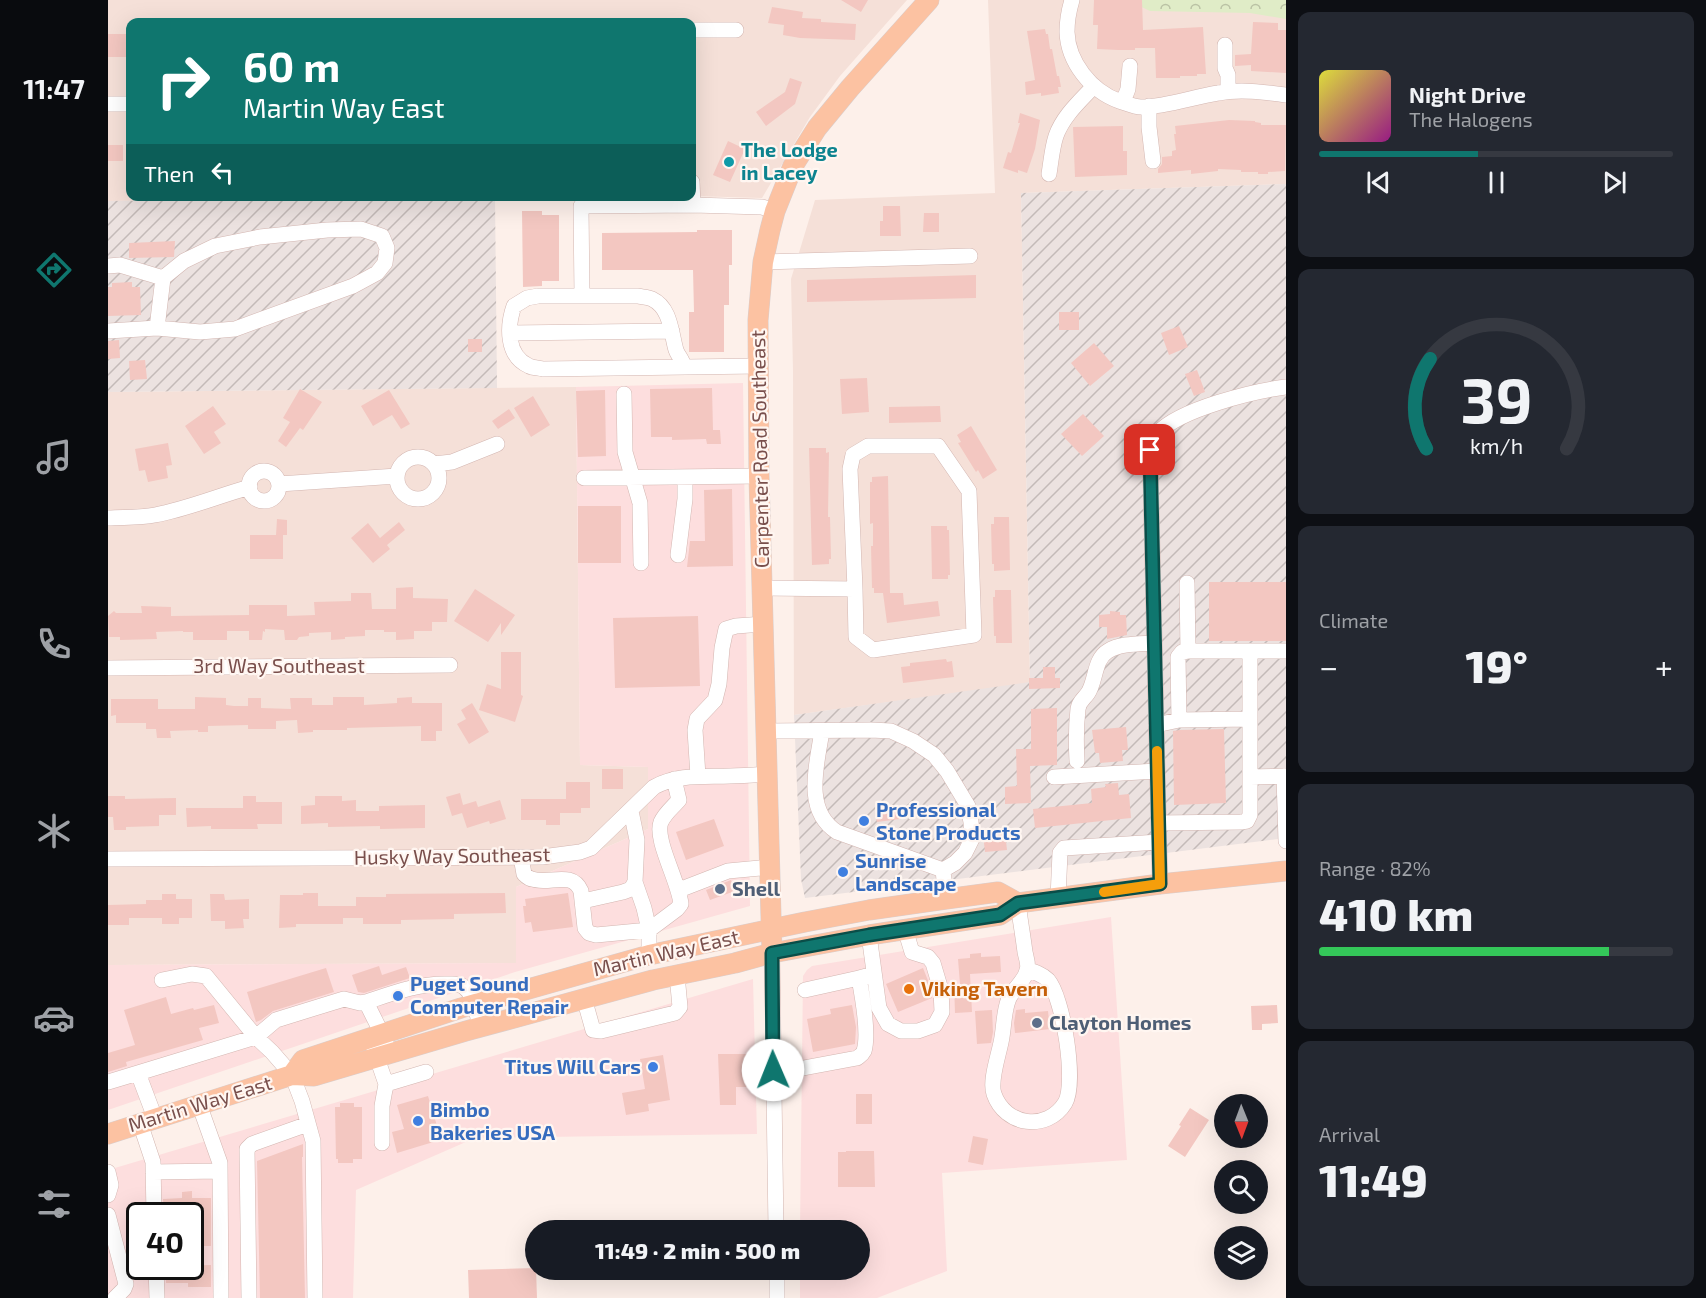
<!DOCTYPE html>
<html lang="en">
<head>
<meta charset="utf-8">
<style>
  body { margin:0; font-family:"Exo 2",sans-serif; background:#242831; color:#f1f3f6; height:100vh; display:flex; flex-direction:column; font-size:22px; white-space:nowrap }
  * { box-sizing:border-box; margin:0 }
  p { font-size:20px; color:#9ea1a6 }
  .icon { flex:none; width:33px; height:33px; fill:none; stroke:currentColor; stroke-width:2; stroke-linecap:round; stroke-linejoin:round }
  .map { position:relative; flex:1; overflow:hidden }
  .details { display:flex; flex-direction:column; gap:12px; padding:12px; background:#0d0f14; width:420px }
  .details>* { flex:none }
  .hud { position:absolute; left:18px; top:18px; width:570px; height:183px; border-radius:12px; box-shadow:0 6px 24px #0002; background:#0f766e; color:#fff; overflow:hidden }
  .needle { width:39px; rotate:179deg }
  .fabs { position:absolute; left:1106px; top:1094px; display:grid; gap:12px }
  .fabs a { display:grid; place-items:center; width:54px; height:54px; border-radius:50%; background:#171b24; box-shadow:0 6px 24px #0002; font-size:30px }
  .speed { position:absolute; left:18px; top:1202px; display:flex; gap:12px; font-size:30px; font-weight:700; text-align:center }
  .speed>* { display:grid; place-content:center; width:78px; height:78px; border-radius:50%; background:#171b24; box-shadow:0 6px 24px #0002; line-height:1 }
  .speed .limit { border:3px solid #111; border-radius:9px; background:#fff; color:#111 }
  .pin { position:absolute; display:grid; place-items:center; width:51px; height:51px; color:#fff; margin:-26px; border-radius:12px; box-shadow:0 3px 9px #0006 }
  .me { position:absolute; width:66px; margin:-33px; rotate:359deg; stroke-linejoin:round; filter:drop-shadow(0 0 4px #0008) }
  .turn { display:flex; align-items:center; gap:21px; height:126px; padding:0 18px; font-size:27px }
  .turn .icon { width:78px; height:78px; stroke-width:2.5 }
  .turn b { display:block; font-size:42px; line-height:51px }
  .then { display:flex; align-items:center; height:57px; padding:0 18px; background:#0003; gap:12px; font-size:22px }
  .big { font-size:45px; font-weight:800; line-height:1.1 }
  .details .card { flex:1; display:flex; flex-direction:column; justify-content:center; gap:9px; min-width:0; padding:0 21px; border-radius:12px; background:#242831 }
  .details .dial { align-items:center; gap:0 }
  .dial svg { height:156px; overflow:visible; fill:none; stroke:#363941; stroke-width:7; stroke-linecap:round; text-anchor:middle }
  .dial text { fill:#f1f3f6; stroke:none }
  .song { display:flex; align-items:center; gap:18px }
  .cover { width:72px; height:72px; border-radius:9px; background:linear-gradient(135deg,hsl(60 70% 55%),hsl(310 70% 35%)) }
  .played { height:6px; border-radius:3px; background:linear-gradient(90deg,#0f766e 45%,#363941 45%) }
  .keys { display:flex; justify-content:space-around; direction:ltr }
  .heat { display:flex; justify-content:space-between; align-items:center; font-size:33px; direction:ltr }
  .charge { height:9px; border-radius:4px; background:linear-gradient(90deg,#34c759 82%,#363941 0) }
  .trip { position:absolute; left:417px; top:1220px; width:345px; height:60px; border-radius:30px; background:#171b24; box-shadow:0 6px 24px #0002; font-weight:800; line-height:60px; text-align:center }
  main { display:flex; flex:1; min-height:0 }
  .tab-bar { display:flex; flex-direction:column; width:108px; justify-content:space-around; align-items:center; background:#090b0e; color:#9ea1a6 }
  .tab-bar .icon { width:42px; height:42px }
  .tab-bar .selected { color:#0f766e }
  .tab-bar b { font-size:27px; color:#f1f3f6 }
  .map>svg:first-child { display:block }
  .residential { fill:#f5e0d8 }
  .commercial { fill:#fddede; fill-rule:evenodd }
  .industrial { fill:url(#industrial-furrows) }
  .park { fill:url(#park-crowns) }
  .building { fill:#f3c7c1 }
  .lines { fill:none; stroke-linecap:round; stroke-linejoin:round }
  .minor-casing { stroke:#d3b6b1; stroke-width:16 }
  .major-casing { stroke:#d9cecd; stroke-width:21 }
  .minor { stroke:#fff; stroke-width:15 }
  .major { stroke:#fcc2a2; stroke-width:20 }
  .route-casing { stroke:#0a4d48; stroke-width:15 }
  .route { stroke:#0f766e; stroke-width:10 }
  .slow { stroke:#f59e0b; stroke-width:10 }
  .culture-dot { fill:#0f9aa8; stroke:#fff6f1; stroke-width:2 }
  .shop-dot { fill:#3f7fe0; stroke:#fff6f1; stroke-width:2 }
  .service-dot { fill:#5c6f8a; stroke:#fff6f1; stroke-width:2 }
  .food-dot { fill:#e8710a; stroke:#fff6f1; stroke-width:2 }
  .labels { text-anchor:middle; stroke-width:4.5; stroke-linejoin:round; paint-order:stroke }
  .culture-label { font-size:20px; font-weight:bold; fill:#0d838f; stroke:#fff6f1; text-anchor:start }
  .street-label { font-size:20px; fill:#794f4c; stroke:#fff6f1 }
  .shop-label { font-size:20px; font-weight:bold; fill:#366cbe; stroke:#fff6f1; text-anchor:start }
  .service-label { font-size:20px; font-weight:bold; fill:#4e5e75; stroke:#fff6f1; text-anchor:start }
  .food-label { font-size:20px; font-weight:bold; fill:#c56008; stroke:#fff6f1; text-anchor:start }
</style>
</head>
<body>
<main>
<nav class="tab-bar">
<b>11:47</b>
<svg class="icon selected" aria-label="directions" viewBox="0 0 24 24"><path d="M12 3l9 9-9 9-9-9zM9 14v-3h6M13 9l2 2-2 2"/></svg>
<svg class="icon" aria-label="music" viewBox="0 0 24 24"><path d="M9 18V5l10-2v13"/><circle cx="6" cy="18" r="3"/><circle cx="16" cy="16" r="3"/></svg>
<svg class="icon" aria-label="phone" viewBox="0 0 24 24"><path d="M5 4h4l2 5-3 2q2 4 5 5l2-3 5 2v4C11 20 4 13 5 4z"/></svg>
<svg class="icon" aria-label="climate" viewBox="0 0 24 24"><path d="M12 3v18M4 7l16 10M4 17L20 7"/></svg>
<svg class="icon" aria-label="car" viewBox="0 0 24 24"><path d="M5 17H2v-5l4-1 3-4h7l3 4 3 1v5h-3M9 17h6M6 11h13"/><circle cx="7" cy="17" r="2"/><circle cx="17" cy="17" r="2"/></svg>
<svg class="icon" aria-label="filters" viewBox="0 0 24 24"><path d="M4 7h16M4 17h16"/><circle cx="9" cy="7" r="2"/><circle cx="15" cy="17" r="2"/></svg>
</nav>
<div class="map">
<svg width="1178" height="1298" viewBox="0 0 1178 1298">
  <defs>
    <pattern id="industrial-furrows" width="10" height="10" patternUnits="userSpaceOnUse" patternTransform="scale(1.5)"><rect width="10" height="10" fill="#ece2e0"/><path d="M-1 1l2-2M0 10L10 0M9 11l2-2" fill="none" stroke="#c4bab8"/></pattern>
    <pattern id="park-crowns" width="20" height="18" patternUnits="userSpaceOnUse" patternTransform="scale(1.5)"><rect width="20" height="18" fill="#e0ecc7"/><path d="M2 6a3 3 0 1 1 6 0M12 15a3 3 0 1 1 6 0" fill="none" stroke="#bac2a4"/></pattern>
  </defs>
  <rect width="100%" height="100%" fill="#fdf0ea"/>
  <path class="residential" d="M0 0H799L732 76 702 117 654 198 584 196V22H22V196L521 197 0 201Z
    M880 0H1178V184L913 193 922 683 686 715 685 371 683 279 707 200 887 193Z
    M468 387 472 765 540 767V829L408 887V963L0 965V392Z"/>
  <path class="commercial" d="M635 383 642 906 407 972 0 1110V965L408 963V887L540 829V767L472 765 468 387Z
    M1003 917 1019 1160 834 1173 839 1271 769 1298H692V1269H752V1230H692L695 976 699 970 704 966Z
    M645 979 649 1134 367 1138 248 1190 245 1298H0V1170ZM32 1215H82V1266H32Z"/>
  <path class="industrial" d="M1178 184V838L697 898 693 879 686 715 922 682 913 193Z
    M387 197 389 388 0 392V201Z"/>
  <path class="park" d="M1019 0H1178V19L1142 13 1042 11Z"/>
  <path class="building" d="M733 0H760L753 12Z
    M986 0H1034L1035 30 1095 27 1098 74H1089V76H1072V78H1048L1047 48H1027V50H1010L989 49 990 25H985Z
    M664 7 695 12 694 18 713 19V22L748 24 747 40 692 38 675 35 676 25 660 23Z
    M1145 22 1170 23V30H1178V73L1143 71V65L1127 66V55L1143 54Z
    M937 29 938 34H940L942 49H944L949 76H951L953 87H950L951 93 933 96V93L918 95 917 82 927 80 919 31Z
    M0 34H22V57H0Z
    M682 78 694 82 687 104 658 126 648 112 677 92Z
    M912 113 932 120 927 149 919 173 910 170V173L895 168 900 152 903 153 912 123H910Z
    M1121 120 1147 121V122L1153 123V125H1178L1177 171 1160 172V174H1150V172H1133V170L1110 169V171L1083 174V170L1050 173V169L1054 164V157L1064 156V151L1068 150 1066 134H1068L1067 126Z
    M1015 126V151H1019V175L967 177 965 127Z
    M620 141 637 149 622 182 605 175Z
    M0 145H15V161H0Z
    M775 206H792L793 236H772V221H775Z
    M414 211H434V215H451V281H434V286L415 287Z
    M816 213H831V232H815Z
    M589 230H624V265H621V305H616V352H581V312H586L585 270H494V233L589 232Z
    M67 241 66 257 21 258V243Z
    M868 275V298L699 302V280Z
    M24 282V287H32L33 315 0 316V287H4V283Z
    M951 312H971V330H951Z
    M1071 326 1080 347 1061 355 1053 333Z
    M360 339H374V352H360Z
    M11 340 12 358 0 359V341Z
    M986 343 1006 366 982 386 963 363Z
    M37 360 39 379 22 380 21 361Z
    M1089 370 1097 392 1086 396 1077 374Z
    M759 378 761 412 734 414 732 379Z
    M604 388 605 430H612L613 444H599L598 439 564 440V437H543L542 389Z
    M192 389 214 402 195 430 192 428 178 447 170 441 182 422 175 418Z
    M281 390 302 424 293 429 284 415 265 426 253 406Z
    M497 390 498 456 470 457 468 391Z
    M425 396 442 425 423 437 406 408Z
    M105 406 118 424 106 432 113 443 96 454 77 426Z
    M832 406 833 422 781 423V407Z
    M401 409 407 418 390 429 384 421Z
    M975 414 996 436 974 456 953 434Z
    M863 426 889 470 875 479 870 470 868 472 850 443 853 442 849 435Z
    M60 443 64 465 58 466 60 478 40 482 37 470 31 471 27 449Z
    M701 448H718V453L721 452 720 517H722L723 559H721V564L704 565Z
    M780 476 782 593H766V588H764L763 546H765V523L762 524V482H764V477Z
    M624 489 625 566 579 567 582 541H597L596 490Z
    M470 506H513V563H470Z
    M886 517H901L902 570 886 571V564H884L883 524H886Z
    M169 519 179 520V535H168Z
    M291 522 297 530 279 545 282 549 265 563 243 538 260 523 272 538Z
    M823 526H839V530H841L842 575H840V579H824Z
    M142 535H175V559H142Z
    M1101 582H1178V641H1101Z
    M305 587V598L340 599 339 622H324V631H306V639L288 640V632H276V630H257V636L237 637V639L223 640V632L201 633V636L191 637 189 640H177L176 630 157 629V632L155 631 154 640H141V631H119V640H85V632H75V631L48 632 49 639 12 640V637H1L0 616 6 611 8 613H34L33 606 63 607V616L141 615V605H179V616L207 615 206 602 243 601V593H263L264 609H288V588Z
    M367 589 407 615 393 635V623L380 642 346 621Z
    M887 590H903L904 643H888V636H886L885 597H887Z
    M775 593H795L796 605 830 601 832 616 779 623Z
    M1002 611 1012 612V615H1018L1019 635 999 639V627H991V615L1002 614Z
    M590 616 592 686 507 688 505 618Z
    M393 652H413V695L415 696 407 722 371 710 379 684 393 689Z
    M838 659 839 662 844 661 846 677 795 683 793 667 802 666V663Z
    M935 667H947V678H952V688L921 689V678H935Z
    M87 697 118 698V705L126 706H140V698H153V708L183 709 182 698H204V705H225V697H256V705L289 703V698L304 697V703H334V731H328V741H313V726L239 728V730H205V732L190 733 189 720 168 721V729H140V725L100 726V732H90V730L62 731 63 738H49L48 729H38V723H8V715L3 716V699H50V709H87Z
    M364 703 381 732 361 744 349 724 358 719 353 710Z
    M949 708V765L922 766 923 803 897 804V787L909 786 908 749H923V709Z
    M1018 727 1020 750H1014L1015 761 992 763 991 753H987L984 730Z
    M1116 729 1118 803 1066 805 1065 731 1072 730Z
    M494 769H515V789H494Z
    M458 782H482V808H473V813H452V825H438V820H413V799H458Z
    M1010 783 1011 795 1021 794 1023 818 927 828 925 809 984 803 983 789 998 787 997 784Z
    M352 793 355 805 368 801 370 807 392 800 398 819 382 824 381 821 359 828 354 813 344 816 338 797Z
    M0 796H17V799L68 798V815H51V826L18 827V830H6L5 817H0Z
    M135 796H148V802H174V824H149L150 829H103V826L79 827 78 808H135Z
    M207 796H234V801L248 800V811H271V806L317 805V828L272 829V826L220 827V823L193 824V806L207 805Z
    M790 810 792 819 769 822 767 813Z
    M606 819 616 846 578 860 568 832Z
    M897 832 899 850 877 852 875 834Z
    M623 880 627 891 602 900 598 890Z
    M195 893H210V906H248V897H278V894L397 893 398 913 346 914V919L293 920V924H255V918H235V924H188V927L171 928 172 895H195Z
    M460 893 465 927 425 932 423 922 417 923 415 906H418L417 899Z
    M54 894H68V899H84V918H71V924H54V918H21V925H0V905L38 904V900H54Z
    M102 894H116L117 900 141 899V919H135L136 928 117 929V921H103Z
    M873 953V957L892 956 893 972 862 974 864 1012 847 1013 846 984H852L850 959 862 958V954Z
    M271 966 274 975 298 967 302 978 256 993 250 992 244 975Z
    M218 968 226 992 165 1011 153 1020 148 1022 139 992Z
    M815 968 821 983 824 998 790 1012 778 984Z
    M58 997 63 1014 85 1008 86 1010 106 1005 111 1023 91 1028 95 1040 18 1062 19 1066 0 1072V1053L27 1045 16 1010Z
    M744 1005 748 1027 747 1044 705 1052 699 1019 723 1014 722 1009Z
    M1169 1005 1170 1023 1154 1024V1030H1144L1143 1006Z
    M917 1009V1013L940 1011 942 1029 907 1033 906 1023 908 1010Z
    M884 1010 885 1032 883 1043 869 1044 867 1011Z
    M610 1054H640V1087H628V1105H612Z
    M555 1055 562 1100 540 1104 541 1111 518 1115 514 1093 537 1089 532 1059Z
    M748 1094H764V1124H748Z
    M320 1096 330 1129H328L332 1140 289 1153 284 1132 296 1129 289 1105Z
    M232 1103H246V1107H254V1159H245V1163H230V1159H228L227 1107H232Z
    M1082 1108 1101 1120 1077 1157 1060 1146 1073 1126 1071 1125Z
    M865 1136 880 1139 875 1165 860 1162Z
    M195 1144V1157H194L197 1298H152L149 1161Z
    M738 1151H766L767 1187H730V1152H738Z
    M84 1191V1198H103V1246H88L87 1227H82V1215H56L55 1199 74 1198V1192Z
    M103 1265V1287H80V1283H58V1266Z
    M428 1268 429 1298H361L360 1270Z"/>
  <g class="lines">
    <g class="minor-casing">
      <path id="minor" d="M964 0C961 10 959 21 959 32 960 62 983 91 1011 101 1018 103 1026 107 1033 107 1059 107 1084 97 1110 93 1132 89 1156 92 1178 95
        M584 30H628
        M1117 45V68L1120 75V91
        M1015 102 1020 89 1022 66
        M0 104H22
        M1041 106V127L1045 161
        M941 174C943 162 944 148 948 136 955 116 972 101 986 86
        M584 182 585 205
        M655 262 862 256
        M0 266 12 265 55 278 49 328 0 331
        M474 296 473 206 585 205 654 207 667 211
        M49 328 92 332 127 329 245 286 269 273 277 263 279 248 274 236 253 229 219 230 152 237 107 246 76 261 55 278
        M402 333 564 331
        M576 367C575 360 570 356 568 350 563 333 563 308 544 299 540 297 534 297 530 296H430L419 298 406 306C399 326 398 356 421 366 425 368 431 368 435 369 507 368 578 367 650 366
        M516 394 517 452 532 503 533 563
        M289 478a21 21 0 1 1 42 0a21 21 0 1 1-42 0Z
        M326 464 344 462 389 444
        M141 486a15 15 0 1 1 30 0a15 15 0 1 1-30 0Z
        M476 478 651 476
        M171 484 289 476
        M0 518C15 517 32 518 47 515 79 509 110 496 142 487
        M570 555 577 499V477
        M654 588 747 589 748 637 765 650 866 635 861 491 830 446H760L745 455 742 469 747 589
        M1080 651H1178
        M0 668 342 665
        M1071 720 1070 657 1074 652 1080 651 1079 583
        M1048 725 1071 720 1142 719
        M659 731 763 730 783 731 805 741 826 755 839 771 860 806 863 822 864 839 857 853 847 863 835 870 838 899
        M714 731C709 764 695 810 729 832L835 870
        M969 761C968 743 968 726 970 709 971 701 976 699 980 693 988 681 986 659 1000 651 1012 643 1032 644 1046 643
        M590 776 587 730 589 719 607 700 611 684 614 648 618 629 628 626 656 624
        M1176 776 1178 841
        M946 777 1049 771
        M1142 777 1178 776
        M1051 823 1133 822 1139 821 1142 815V651
        M413 857 416 874C418 876 422 879 424 879 441 885 464 870 473 891L477 928 481 933 488 935 541 930 536 908 527 882
        M0 859 434 857 472 852 483 848 546 787C570 774 595 777 622 776 634 776 647 775 660 774
        M1052 884 1042 450C1044 445 1046 437 1050 433 1072 409 1146 391 1178 387
        M571 890 620 871 663 867
        M950 898 952 853 956 848 1051 842
        M475 901 515 892 523 889 527 882 529 840 523 811
        M910 903C912 919 915 936 917 952 918 957 921 965 919 970 917 982 903 990 900 1001 896 1012 896 1025 894 1037 892 1052 881 1080 886 1094 897 1126 939 1132 957 1103 969 1083 955 997 940 980 934 974 927 972 920 970
        M761 935 771 1008 780 1024 793 1031H810L827 1025 834 1012 833 990 825 963 820 957 804 952 797 929
        M664 953 668 1230
        M541 955V930L569 909 573 904C571 882 546 839 553 822 557 813 565 807 571 800L566 779
        M54 980 84 974 98 976 148 1037 164 1052 184 1075 194 1101 205 1141 207 1298
        M697 990 751 978
        M476 998 485 1030 493 1031 567 1013 572 1007 569 975
        M258 1002C285 993 311 983 340 984 346 984 352 983 357 988 367 996 369 1015 372 1027
        M266 1049 278 1084 274 1106V1143
        M665 1070 690 1069 749 1058C753 1055 754 1055 756 1051 761 1035 754 994 751 978L766 974
        M30 1073 148 1037 168 1020 236 999 252 1003 258 1002 278 1042
        M0 1082 30 1073 47 1118
        M278 1084 318 1072
        M91 1104 112 1163 113 1298
        M32 1123 45 1162 46 1215
        M0 1172 3 1185 0 1195
        M45 1172 112 1171
        M0 1215 18 1284 16 1289 7 1298
        M48 1266 49 1298
        M141 1298 139 1149 144 1144 200 1124
        M669 1298V1269"/>
    </g>
    <g class="major-casing">
      <path id="major" d="M664 953 651 476 650 320 655 262 662 230 667 211 685 166 709 128 742 88 821 0
        M184 1075 195 1060 353 1008 541 955 697 922 761 910 838 899 890 892 910 903
        M0 1134 184 1075 206 1076 358 1031 545 980 627 963 664 953 761 935 892 915 910 903 1052 884 1178 871"/>
    </g>
    <use href="#minor" class="minor"/>
    <use href="#major" class="major"/>
  </g>
  <g class="lines">
    <g class="route-casing">
      <path id="route" d="M665 1070 664 953 761 935 892 915 910 903 1052 884 1042 450"/>
    </g>
    <use href="#route" class="route"/>
    <path class="slow" d="M996 892 1052 884 1049 751"/>
  </g>
  <circle class="culture-dot" cx="621" cy="162" r="6"/>
  <g class="shop-dot">
    <circle cx="756" cy="821" r="6"/>
    <circle cx="735" cy="872" r="6"/>
    <circle cx="290" cy="996" r="6"/>
    <circle cx="545" cy="1067" r="6"/>
    <circle cx="310" cy="1121" r="6"/>
  </g>
  <g class="service-dot">
    <circle cx="612" cy="889" r="6"/>
    <circle cx="929" cy="1023" r="6"/>
  </g>
  <circle class="food-dot" cx="801" cy="989" r="6"/>
  <g class="labels">
    <g class="culture-label">
      <text x="633" y="157">The Lodge<tspan x="633" dy="23">in Lacey</tspan></text>
    </g>
    <g class="street-label">
      <text transform="translate(652 449) rotate(-91)" y="7">Carpenter Road Southeast</text>
      <text x="171" y="673">3rd Way Southeast</text>
      <text transform="translate(344 856) rotate(-1)" y="7">Husky Way Southeast</text>
      <text transform="translate(558 953) rotate(-13)" y="7">Martin Way East</text>
      <text transform="translate(92 1104) rotate(-17)" y="7">Martin Way East</text>
    </g>
    <g class="shop-label">
      <text x="768" y="817">Professional<tspan x="768" dy="23">Stone Products</tspan></text>
      <text x="747" y="868">Sunrise<tspan x="747" dy="23">Landscape</tspan></text>
      <text x="302" y="991">Puget Sound<tspan x="302" dy="23">Computer Repair</tspan></text>
      <text x="533" y="1074" text-anchor="end">Titus Will Cars</text>
      <text x="322" y="1117">Bimbo<tspan x="322" dy="23">Bakeries USA</tspan></text>
    </g>
    <g class="service-label">
      <text x="624" y="896">Shell</text>
      <text x="941" y="1030">Clayton Homes</text>
    </g>
    <g class="food-label">
      <text x="813" y="996">Viking Tavern</text>
    </g>
  </g>
</svg>
<div class="fabs">
<a><svg class="needle" viewBox="-14 -14 28 28"><path d="M0-13l5 13h-10z" fill="#e53935"/><path d="M0 13l5-13h-10z" fill="#9ea1a6"/></svg></a>
<a><svg class="icon" aria-label="search" viewBox="0 0 24 24"><circle cx="10" cy="10" r="6"/><path d="M15 15l6 6"/></svg></a>
<a><svg class="icon" aria-label="layers" viewBox="0 0 24 24"><path d="M12 4l9 5-9 5-9-5zM3 14l9 5 9-5"/></svg></a>
</div>
<div class="speed"><div class="limit">40</div></div>
<div class="pin" style="left:1042px;top:450px;background:#d93025"><svg class="icon" aria-label="arrive" viewBox="0 0 24 24"><path d="M6 21V4h12l-3 4 3 4H6"/></svg></div>
<svg class="me" style="left:665px;top:1070px" viewBox="-20 -20 40 40"><circle r="19" fill="#fff"/><path d="M0-13L10 11 0 6-10 11z" fill="#0f766e"/></svg>
<div class="trip">11:49 · 2 min · 500 m</div>
<div class="hud">
<div class="turn"><svg class="icon" aria-label="right" viewBox="0 0 24 24"><path d="M7 20v-9h11M14 6l5 5-5 5"/></svg><div><b>60 m</b>Martin Way East</div></div>
<div class="then">Then<svg class="icon" aria-label="left" viewBox="0 0 24 24"><path d="M17 20v-9H6M10 6l-5 5 5 5"/></svg></div>
</div>
</div>
<section class="details">
<div class="card">
<div class="song"><i class="cover"></i><div><b>Night Drive</b><p>The Halogens</p></div></div>
<div class="played"></div>
<div class="keys"><svg class="icon" aria-label="previous" viewBox="0 0 24 24"><path d="M18 5L8 12l10 7zM5 5v14"/></svg><svg class="icon" aria-label="pause" viewBox="0 0 24 24"><path d="M8 5v14M16 5v14"/></svg><svg class="icon" aria-label="next" viewBox="0 0 24 24"><path d="M6 5l10 7-10 7zM19 5v14"/></svg></div>
</div>
<div class="card dial"><svg viewBox="0 0 100 80">
<path d="M14 69A42 42 0 1 1 86 69"/>
<path d="M14 69A42 42 0 0 1 16 23" stroke="#0f766e"/>
<text x="50" y="56" font-size="32" font-weight="700">39</text>
<text x="50" y="72" font-size="11">km/h</text>
</svg></div>
<div class="card"><p>Climate</p>
<div class="heat"><a>−</a><b class="big">19°</b><a>+</a></div>
</div>
<div class="card"><p>Range · 82%</p><b class="big">410 km</b><div class="charge"></div></div>
<div class="card"><p>Arrival</p><b class="big">11:49</b></div>
</section>
</main>
</body>
</html>
